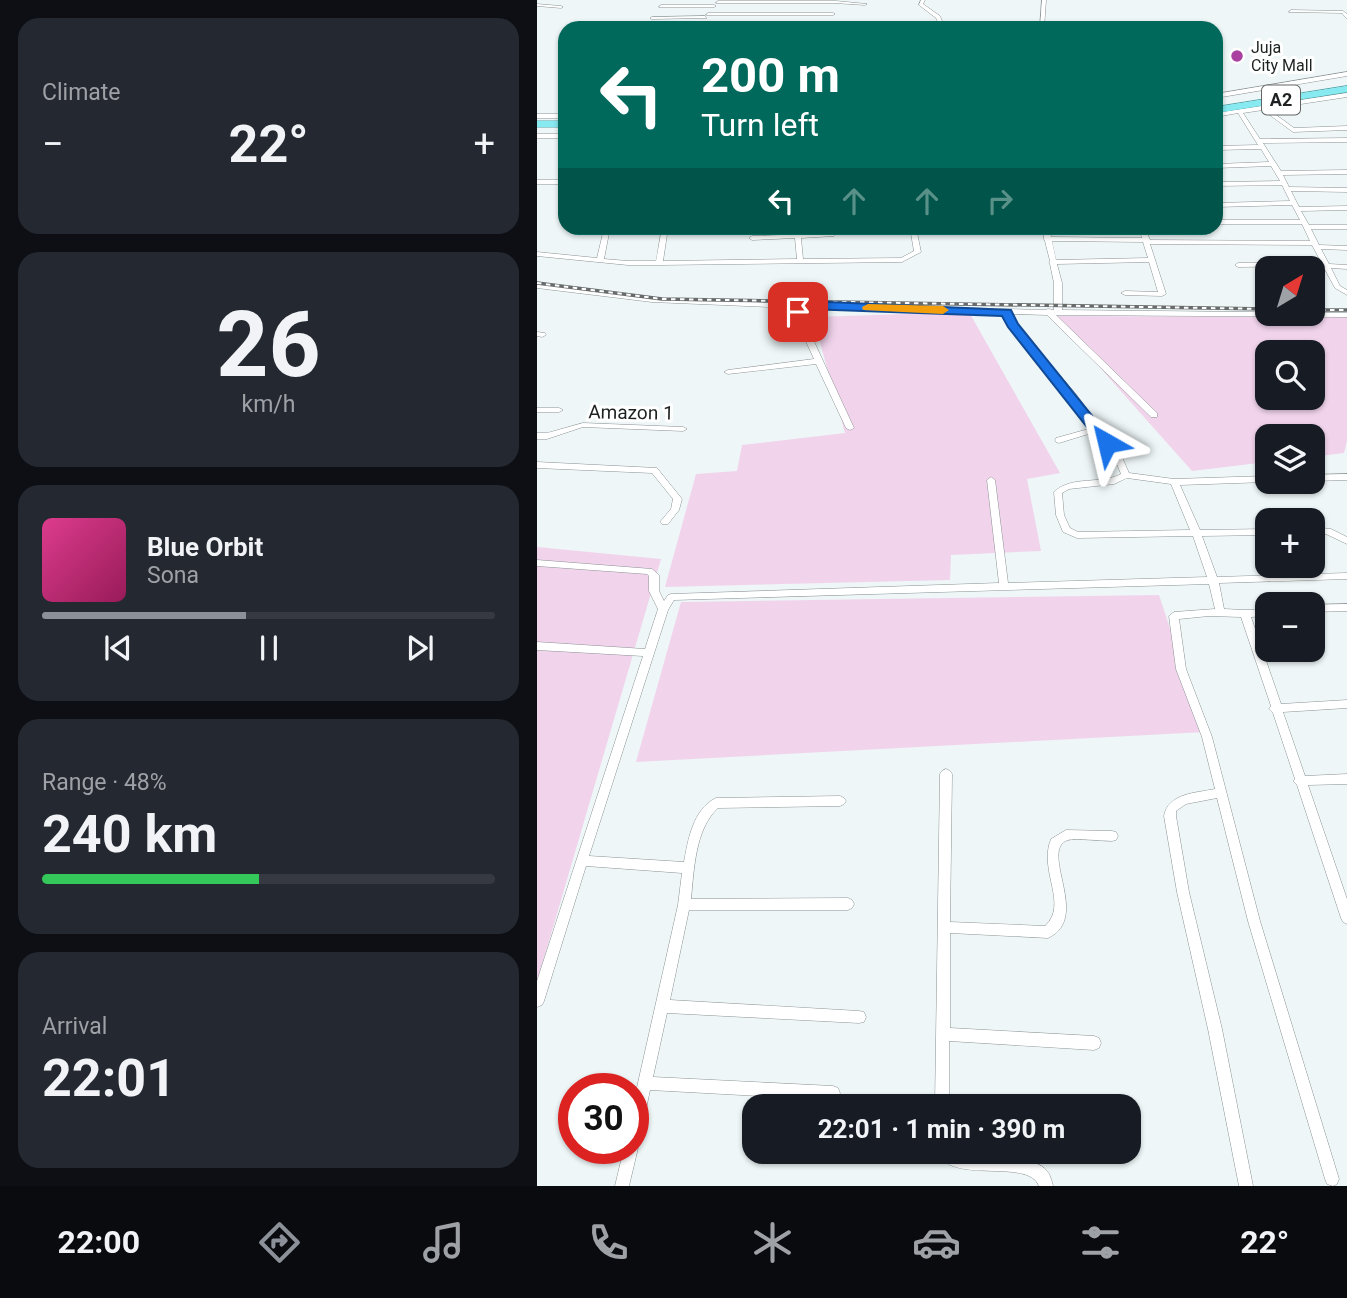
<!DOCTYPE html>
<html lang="en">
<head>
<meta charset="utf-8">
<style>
  body { margin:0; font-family:Roboto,sans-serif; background:#242831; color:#f1f3f6; height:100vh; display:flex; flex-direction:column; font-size:26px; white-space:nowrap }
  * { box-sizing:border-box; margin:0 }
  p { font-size:23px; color:#9ea1a6 }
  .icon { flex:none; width:38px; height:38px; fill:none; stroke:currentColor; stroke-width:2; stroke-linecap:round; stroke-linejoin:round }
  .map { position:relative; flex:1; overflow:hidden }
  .details { display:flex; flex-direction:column; gap:18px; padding:18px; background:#0d0f14; width:537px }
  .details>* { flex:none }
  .banner { position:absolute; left:21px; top:21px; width:665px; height:214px; border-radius:21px; box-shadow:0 2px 5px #0004; background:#00695c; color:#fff; overflow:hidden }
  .needle { width:46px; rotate:38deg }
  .buttons { position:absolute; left:718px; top:256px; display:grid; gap:14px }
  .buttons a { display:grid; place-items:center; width:70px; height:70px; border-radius:14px; background:#171b24; box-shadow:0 2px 5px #0004; font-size:35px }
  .speed { position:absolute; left:21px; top:1073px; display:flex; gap:14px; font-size:35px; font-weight:700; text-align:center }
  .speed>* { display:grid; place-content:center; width:91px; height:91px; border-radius:50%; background:#171b24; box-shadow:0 2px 5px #0004; line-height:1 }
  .speed .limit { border:10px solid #d22; background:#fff; color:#111 }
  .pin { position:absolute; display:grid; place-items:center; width:60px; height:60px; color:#fff; margin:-30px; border-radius:14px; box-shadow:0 4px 10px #0006 }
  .me { position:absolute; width:77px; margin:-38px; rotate:323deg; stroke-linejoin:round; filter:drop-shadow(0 0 5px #0008) }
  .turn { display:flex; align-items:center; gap:24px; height:147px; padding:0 28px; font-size:32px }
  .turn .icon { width:91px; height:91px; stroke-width:2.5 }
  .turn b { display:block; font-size:49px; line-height:60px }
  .lanes { display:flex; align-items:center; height:66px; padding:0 28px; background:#0003; justify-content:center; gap:35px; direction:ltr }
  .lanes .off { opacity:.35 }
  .big { font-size:52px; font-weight:700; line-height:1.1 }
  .details .widget { flex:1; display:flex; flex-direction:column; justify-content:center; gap:10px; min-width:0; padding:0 24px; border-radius:21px; background:#242831 }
  .details .dial { align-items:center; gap:0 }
  .dial b { font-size:91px; line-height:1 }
  .song { display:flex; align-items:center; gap:21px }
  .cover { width:84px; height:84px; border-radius:10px; background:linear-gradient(135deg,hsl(330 70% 55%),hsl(330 70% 35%)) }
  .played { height:7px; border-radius:4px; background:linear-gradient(90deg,#8c9099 45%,#363941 45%) }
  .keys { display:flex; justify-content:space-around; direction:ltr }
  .heat { display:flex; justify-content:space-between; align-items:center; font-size:38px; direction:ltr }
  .charge { height:10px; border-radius:5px; background:linear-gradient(90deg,#34c759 48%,#363941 0) }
  .trip { position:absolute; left:205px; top:1094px; width:399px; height:70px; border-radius:21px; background:#171b24; box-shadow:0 2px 5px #0004; font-weight:700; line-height:70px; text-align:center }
  .dock { display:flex; height:112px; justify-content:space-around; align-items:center; background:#090b0e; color:#9ea1a6 }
  .dock .icon { width:49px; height:49px }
  .dock .on { color:#8c9099 }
  .dock b { font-size:32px; color:#f1f3f6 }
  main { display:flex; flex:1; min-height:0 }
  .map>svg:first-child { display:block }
  .green { fill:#f1d4ec; fill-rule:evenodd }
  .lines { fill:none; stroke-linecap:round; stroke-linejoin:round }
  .minor-casing { stroke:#8b9293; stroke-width:1 }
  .trunk-casing { stroke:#4da0a6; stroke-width:1 }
  .minor { fill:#fff; fill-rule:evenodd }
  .trunk { fill:#86eaf0; fill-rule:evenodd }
  .rail-casing { stroke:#666a6b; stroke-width:3.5 }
  .rail { stroke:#fff; stroke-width:2; stroke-dasharray:4.5; stroke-linecap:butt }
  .route { fill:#1a73e8; stroke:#114b97; stroke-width:2 }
  .slow { fill:#f59e0b }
  .poi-dot { fill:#a93fa0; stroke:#fff; stroke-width:2.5 }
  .labels { text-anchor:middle; stroke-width:6; stroke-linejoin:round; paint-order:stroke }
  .far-poi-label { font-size:16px; fill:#1e2121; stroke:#fff; text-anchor:start }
  .shield { fill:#fff; stroke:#626464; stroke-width:2 }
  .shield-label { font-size:18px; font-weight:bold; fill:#1e2121 }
  .street-label { font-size:19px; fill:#1e2121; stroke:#fff }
</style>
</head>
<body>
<main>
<section class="details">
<div class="widget"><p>Climate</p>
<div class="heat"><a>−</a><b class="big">22°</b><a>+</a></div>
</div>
<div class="widget dial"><b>26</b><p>km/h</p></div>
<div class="widget">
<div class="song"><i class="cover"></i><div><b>Blue Orbit</b><p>Sona</p></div></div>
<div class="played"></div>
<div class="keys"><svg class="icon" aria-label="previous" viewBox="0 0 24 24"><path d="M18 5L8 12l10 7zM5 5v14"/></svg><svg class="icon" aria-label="pause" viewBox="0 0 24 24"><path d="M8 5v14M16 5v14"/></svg><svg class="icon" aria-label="next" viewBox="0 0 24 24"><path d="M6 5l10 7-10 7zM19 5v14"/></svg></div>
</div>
<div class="widget"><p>Range · 48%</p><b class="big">240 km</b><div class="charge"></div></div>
<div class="widget"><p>Arrival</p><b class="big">22:01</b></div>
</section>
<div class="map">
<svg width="810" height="1186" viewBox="0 0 810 1186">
  <rect width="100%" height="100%" fill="#eef6f7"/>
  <path class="green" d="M432 312 523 473 490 479 504 551 414 555 413 580 128 587 159 474 200 471 205 445 308 433 276 317Z
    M517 316 810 317V441L807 453 775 457V436H730V462L655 471ZM730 352H775V397H730Z
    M0 547 124 559 0 982Z
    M622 595 667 732 99 762 144 602Z"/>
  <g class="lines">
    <g class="minor-casing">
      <path id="minor" d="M384 0H388L386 4 403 16 408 28H404L399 18 382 5Z
        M505 0H509L507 28H503Z
        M181 1H299L330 4 328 5 297 3H179Z
        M0 4 24 6 26 7 24 8 0 6Z
        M124 5H177L179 6 177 7H122Z
        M754 10 806 11 810 14V19L805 13 752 12Z
        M171 13H296L298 14 296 15H169Z
        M168 16 170 18 115 19 113 18 115 17Z
        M163 25 333 26 335 27H161Z
        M810 72V76L679 98V94Z
        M810 93V97L731 109 757 128 810 126V130L756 132 726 110 706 113 723 139 810 138V142L726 143 744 171 810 170V174L746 175 752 187 810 188V192L754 191 762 207 810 206V210L764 211 772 225H810V229H774L782 245 810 246V250L784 249 792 264 810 265V269L794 268 803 286 810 290V295L798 288 786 266 701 267 698 265 701 263 784 262 775 245 613 244 629 294 625 296 588 295 584 293 588 291 621 292 612 262 520 264 525 283V310L810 313V317L519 315 620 413V417H614L510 315 475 314 478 323 538 393 584 455 592 473 637 479 730 476V481H732L730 482 643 485 663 530 730 529V535L665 536 680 577 810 573V579L682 583 687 609 708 610 730 609V616L714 617 744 704 810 700V708L746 712 768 776 810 774V784L771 785 810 899V924L806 922 804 918 760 785 756 781 758 779 736 713 732 709 734 706 704 617 672 616 642 619 649 669 675 737 723 921 802 1179 800 1184 796 1186 790 1184 788 1179 711 921 680 798 649 804 639 811V816L652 892 685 1029 716 1186H702L671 1029 640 892 627 816C631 793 659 793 678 789L665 737 639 669 632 616 637 612 678 609 672 584 137 600 131 610 52 856 147 862C151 840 156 809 179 798L303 796 307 798 309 801 307 804 303 806 181 808C158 829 157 870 154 899L311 898 315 900 317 904 315 908 311 910H152L133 1000 322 1011 327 1012 329 1017 327 1022 322 1023 130 1013 116 1077 296 1086 301 1088 303 1093 301 1098 296 1100 113 1090 103 1138 99 1144 101 1148 92 1186H78L87 1148H96V1105L141 905 145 873 49 866 7 1001 5 1005 0 1007V981L106 656 0 650V642L108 649 121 609 112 591V576L110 574 0 566V560L115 569 122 575V591L127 601 131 595 134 594 462 583 450 480 454 477 458 480 471 583 670 577 656 536 540 538 526 532 519 515 517 492C535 475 563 485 584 474L577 457 558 432 522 443 519 442 518 440 519 438 555 428 532 397 472 326 467 314 265 308 264 309 269 324 317 428 313 430 309 428 279 364 191 374 187 372 191 370 277 359 261 324 257 308 115 302 0 288V284L115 298 263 304 508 310 511 309 517 310V283L513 264 512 262 513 261 508 241 507 239 506 228H512L514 237 605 238 602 228H608L613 240 773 241 765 224H679V220H763L755 205 679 207V203L753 201 745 185 679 186V182L743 181 734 166 679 168V164L732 162 724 149 679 150V146L721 145 701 113 679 117V113ZM515 241 606 242 611 258 519 260ZM590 478 634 484 653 530 541 532 533 528 527 515 525 493 532 489 577 484Z
        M0 114H28V118H0Z
        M0 134H28V138H0Z
        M0 180H28V184H0Z
        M125 228H131L126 261 260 259 258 238 215 240 212 238 215 236 295 233 298 235 297 236 264 238 266 259 364 258 377 251 373 228H379L384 252 365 262 122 265H91L0 256V252L60 258 66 233 69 231 72 233 67 259 91 261H119Z
        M0 332 8 333 9 335 5 337 0 336Z
        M0 408H22L26 410 22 412H0Z
        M46 423 146 427 150 429 146 431 46 427 10 439H0V433H10Z
        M0 462 120 468 145 499 142 510 131 524H125L123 522 134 509 136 499 115 473 0 468Z
        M810 474V480L775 481V475Z
        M775 527 794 529 810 537V544L789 534 775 533Z
        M810 604V611L775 612V605Z
        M409 769 413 771 415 774 413 922 508 926C532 904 501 871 514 839L529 830 575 831 579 832 581 836 579 840 575 841C566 841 538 838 531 840 501 850 555 918 511 938L413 933V1028L557 1036 562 1038 564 1043 562 1048 557 1050 412 1041V1106H398L403 774 405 771Z
        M399 1152C414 1151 422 1155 436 1156 455 1158 498 1155 510 1171 513 1174 515 1182 516 1186H502C491 1157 415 1186 399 1152Z"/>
    </g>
    <g class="trunk-casing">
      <path id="trunk" d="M810 86V92L679 113V107Z
        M0 121H28V127H0Z"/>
    </g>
    <use href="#minor" class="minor"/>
    <use href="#trunk" class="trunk"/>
    <g class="rail-casing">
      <path id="rail" d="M0 283 125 299 730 309
        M775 310H810"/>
    </g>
    <use href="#rail" class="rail"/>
  </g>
  <path class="route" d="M267 301 474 310 481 324 577 443 565 446 471 327 465 316 270 309 265 314H257V309Z"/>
  <path class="slow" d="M331 304 406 306 412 310 406 314 326 310 325 307Z"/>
  <circle class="poi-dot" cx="700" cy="56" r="7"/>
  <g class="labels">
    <g class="far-poi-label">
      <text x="714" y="53">Juja<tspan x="714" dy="18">City Mall</tspan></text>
    </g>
    <rect class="shield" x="725" y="85.5" width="38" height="29" rx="5"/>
    <g class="shield-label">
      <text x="744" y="106">A2</text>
    </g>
    <g class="street-label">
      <text transform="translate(94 412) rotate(1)" y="7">Amazon 1</text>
    </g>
  </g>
</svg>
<div class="buttons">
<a><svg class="needle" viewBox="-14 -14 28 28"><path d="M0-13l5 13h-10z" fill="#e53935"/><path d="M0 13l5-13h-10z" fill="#9ea1a6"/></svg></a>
<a><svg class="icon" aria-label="search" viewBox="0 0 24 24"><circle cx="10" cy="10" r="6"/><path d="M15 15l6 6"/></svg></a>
<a><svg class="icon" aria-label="layers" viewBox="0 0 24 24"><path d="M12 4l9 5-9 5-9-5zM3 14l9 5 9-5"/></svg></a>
<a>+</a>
<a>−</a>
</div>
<div class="speed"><div class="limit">30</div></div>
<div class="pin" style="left:261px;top:312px;background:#d93025"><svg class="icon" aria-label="arrive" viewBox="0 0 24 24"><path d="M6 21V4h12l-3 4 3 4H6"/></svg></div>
<svg class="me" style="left:570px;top:443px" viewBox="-20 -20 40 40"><path d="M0-17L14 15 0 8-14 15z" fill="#1a73e8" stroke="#fff" stroke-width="4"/></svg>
<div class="trip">22:01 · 1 min · 390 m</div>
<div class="banner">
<div class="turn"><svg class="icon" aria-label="left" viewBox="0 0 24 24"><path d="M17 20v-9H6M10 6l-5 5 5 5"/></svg><div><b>200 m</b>Turn left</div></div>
<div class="lanes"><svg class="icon" aria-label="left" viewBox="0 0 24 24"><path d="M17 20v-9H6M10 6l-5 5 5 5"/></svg><svg class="icon off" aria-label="ahead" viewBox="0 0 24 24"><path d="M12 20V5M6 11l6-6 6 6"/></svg><svg class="icon off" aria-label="ahead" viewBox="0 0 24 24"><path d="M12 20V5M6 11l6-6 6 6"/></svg><svg class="icon off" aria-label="right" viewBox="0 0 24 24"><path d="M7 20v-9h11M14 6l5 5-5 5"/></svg></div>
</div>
</div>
</main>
<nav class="dock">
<b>22:00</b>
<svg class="icon on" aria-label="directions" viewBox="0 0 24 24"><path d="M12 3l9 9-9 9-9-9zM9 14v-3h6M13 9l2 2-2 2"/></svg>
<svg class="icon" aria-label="music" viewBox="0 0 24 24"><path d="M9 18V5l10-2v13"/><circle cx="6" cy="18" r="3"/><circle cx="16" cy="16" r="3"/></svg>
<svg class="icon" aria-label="phone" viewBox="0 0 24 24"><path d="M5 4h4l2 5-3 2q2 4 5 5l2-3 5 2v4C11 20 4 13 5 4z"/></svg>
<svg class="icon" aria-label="climate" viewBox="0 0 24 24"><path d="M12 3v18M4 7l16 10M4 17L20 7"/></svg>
<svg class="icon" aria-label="car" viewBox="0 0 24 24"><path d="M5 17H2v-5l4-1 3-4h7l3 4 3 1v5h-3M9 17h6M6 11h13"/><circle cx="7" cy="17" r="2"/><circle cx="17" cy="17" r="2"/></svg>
<svg class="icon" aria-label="filters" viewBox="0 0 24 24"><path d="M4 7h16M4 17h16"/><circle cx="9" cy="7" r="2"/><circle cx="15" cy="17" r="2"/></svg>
<b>22°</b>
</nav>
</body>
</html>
